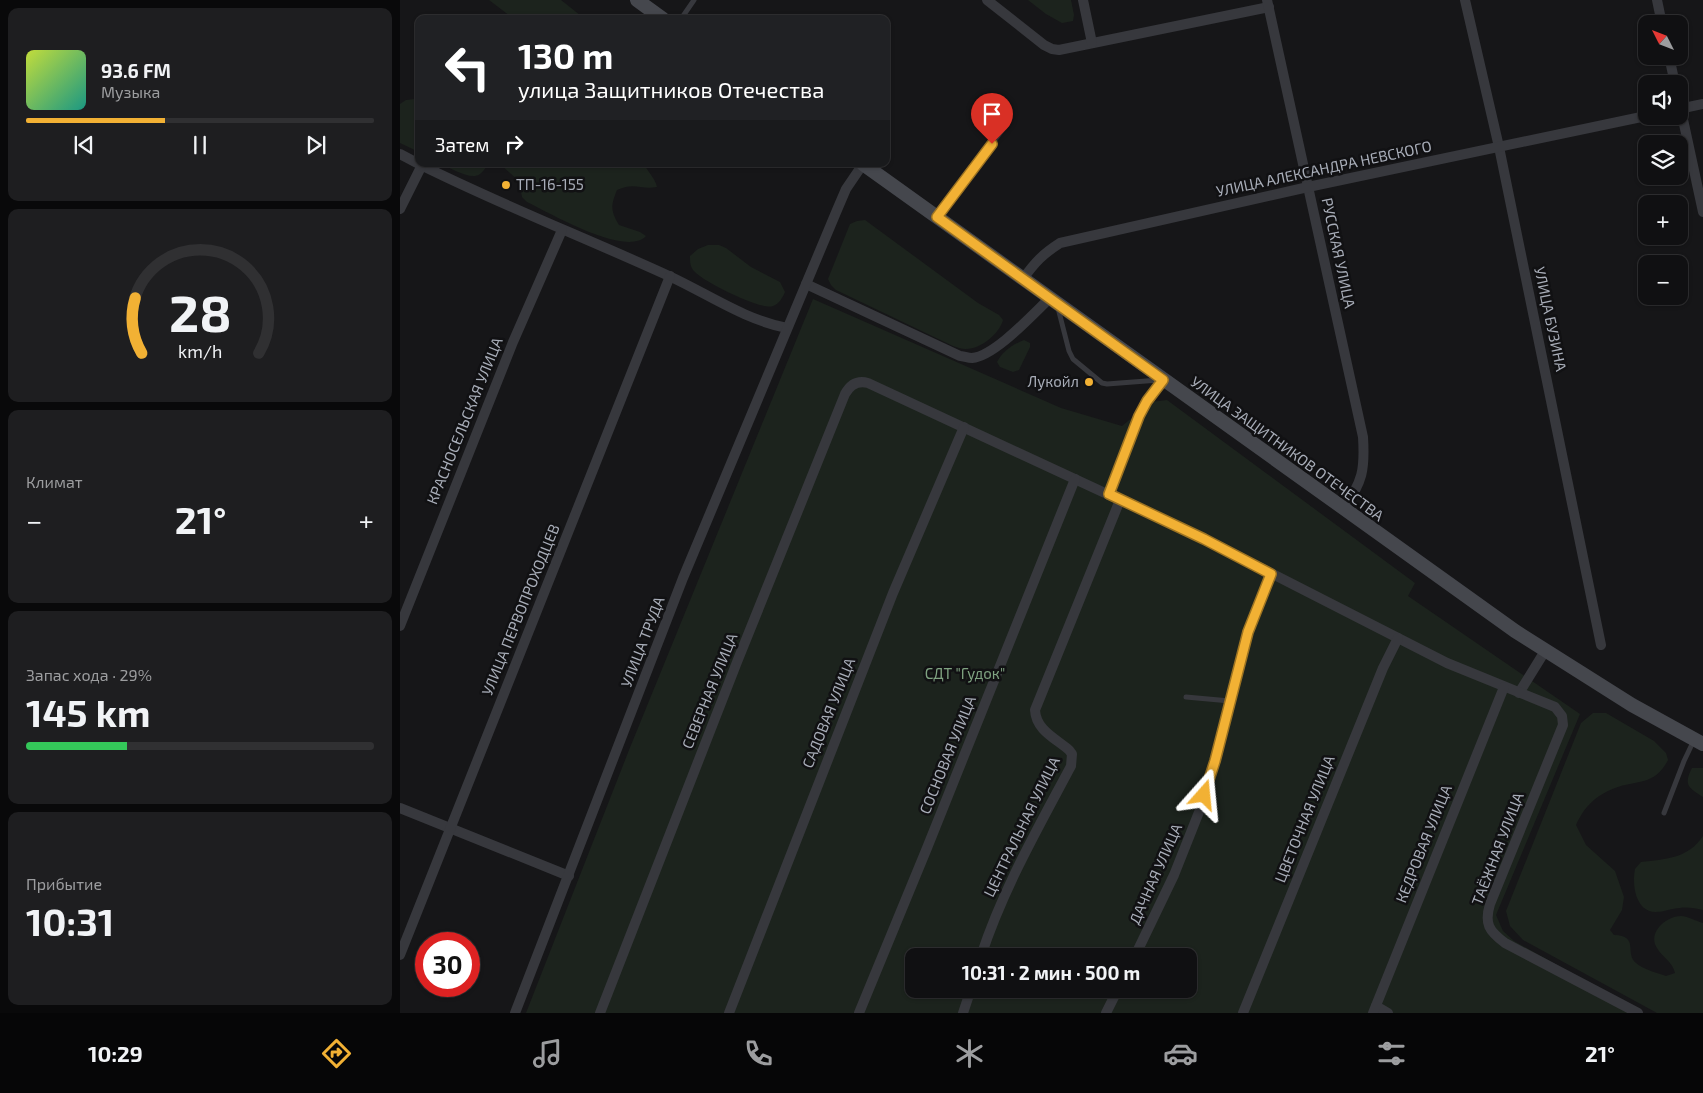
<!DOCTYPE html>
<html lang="ru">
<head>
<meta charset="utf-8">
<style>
	body { margin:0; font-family:"Exo 2",sans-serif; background:#1e1e20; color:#f1f3f6; height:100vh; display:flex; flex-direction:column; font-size:19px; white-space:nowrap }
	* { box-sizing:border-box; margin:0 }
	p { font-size:16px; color:#9c9d9f }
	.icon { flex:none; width:28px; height:28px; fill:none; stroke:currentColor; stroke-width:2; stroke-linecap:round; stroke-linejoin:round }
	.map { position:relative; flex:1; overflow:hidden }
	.details { display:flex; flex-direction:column; gap:8px; padding:8px; background:#09090a; width:400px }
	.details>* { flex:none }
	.banner { position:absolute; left:15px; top:15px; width:475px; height:152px; border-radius:10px; box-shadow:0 1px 4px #0004,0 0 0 1px #303032; background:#202124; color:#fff; overflow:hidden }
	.needle { width:32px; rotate:312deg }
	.controls { position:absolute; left:1238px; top:15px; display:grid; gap:10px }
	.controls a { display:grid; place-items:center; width:50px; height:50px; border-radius:10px; background:#101012; box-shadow:0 1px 4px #0004,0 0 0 1px #303032; font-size:25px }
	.speed { position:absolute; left:15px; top:932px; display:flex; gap:10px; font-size:25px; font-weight:700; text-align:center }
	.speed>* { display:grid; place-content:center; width:65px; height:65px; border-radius:50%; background:#101012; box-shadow:0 1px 4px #0004,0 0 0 1px #303032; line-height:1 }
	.speed .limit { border:8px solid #d22; background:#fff; color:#111 }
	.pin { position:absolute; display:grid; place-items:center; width:42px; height:42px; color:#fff; margin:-51px -21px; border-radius:50% 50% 50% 0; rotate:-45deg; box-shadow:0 0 5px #0007 }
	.pin .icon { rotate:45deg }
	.me { position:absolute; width:55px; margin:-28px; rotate:18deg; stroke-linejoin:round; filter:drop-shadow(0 0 4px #0008) }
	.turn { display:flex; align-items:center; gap:18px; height:105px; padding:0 20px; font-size:22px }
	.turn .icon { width:65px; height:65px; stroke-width:2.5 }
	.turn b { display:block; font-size:35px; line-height:42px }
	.then { display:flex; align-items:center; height:48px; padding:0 20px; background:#0003; gap:10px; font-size:19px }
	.big { font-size:38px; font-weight:700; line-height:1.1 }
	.details .card { flex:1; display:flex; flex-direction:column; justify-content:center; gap:8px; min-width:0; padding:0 18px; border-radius:10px; background:#1e1e20 }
	.details .dial { align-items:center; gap:0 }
	.dial svg { height:130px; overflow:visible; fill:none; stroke:#303032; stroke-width:7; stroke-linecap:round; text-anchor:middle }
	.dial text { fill:#f1f3f6; stroke:none }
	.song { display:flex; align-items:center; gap:15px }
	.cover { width:60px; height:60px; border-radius:8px; background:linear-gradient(135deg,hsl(70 70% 55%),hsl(170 70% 35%)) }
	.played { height:5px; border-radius:2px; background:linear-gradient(90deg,#f2b134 40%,#303032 40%) }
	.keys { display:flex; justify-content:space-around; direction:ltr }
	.heat { display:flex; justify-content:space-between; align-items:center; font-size:28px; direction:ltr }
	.charge { height:8px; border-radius:4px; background:linear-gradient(90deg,#34c759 29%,#303032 0) }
	.trip { position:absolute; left:505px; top:948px; width:292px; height:50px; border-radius:10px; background:#101012; box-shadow:0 1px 4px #0004,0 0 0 1px #303032; font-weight:700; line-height:50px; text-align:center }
	.menu { display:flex; height:80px; justify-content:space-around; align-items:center; background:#060607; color:#9c9d9f }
	.menu .icon { width:35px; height:35px }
	.menu .active { color:#f2b134 }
	.menu b { font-size:22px; color:#f1f3f6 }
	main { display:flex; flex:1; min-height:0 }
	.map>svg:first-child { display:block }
</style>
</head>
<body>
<main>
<section class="details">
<div class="card">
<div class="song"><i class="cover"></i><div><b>93.6 FM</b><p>Музыка</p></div></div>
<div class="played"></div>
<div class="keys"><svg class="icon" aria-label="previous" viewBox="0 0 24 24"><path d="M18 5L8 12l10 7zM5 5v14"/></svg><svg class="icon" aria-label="pause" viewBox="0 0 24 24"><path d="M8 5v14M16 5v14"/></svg><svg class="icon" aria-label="next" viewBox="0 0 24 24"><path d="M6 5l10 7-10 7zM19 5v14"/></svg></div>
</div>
<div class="card dial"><svg viewBox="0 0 100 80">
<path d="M14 69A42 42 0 1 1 86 69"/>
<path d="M14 69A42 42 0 0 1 10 35" stroke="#f2b134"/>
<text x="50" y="56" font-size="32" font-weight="700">28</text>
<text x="50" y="72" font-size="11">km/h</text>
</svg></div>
<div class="card"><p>Климат</p>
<div class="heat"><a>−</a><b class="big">21°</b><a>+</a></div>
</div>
<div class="card"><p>Запас хода · 29%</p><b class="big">145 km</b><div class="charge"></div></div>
<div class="card"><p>Прибытие</p><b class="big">10:31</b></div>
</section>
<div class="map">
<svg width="1303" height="1013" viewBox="0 0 1303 1013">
	<rect width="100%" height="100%" fill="#161618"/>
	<!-- green -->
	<g fill="#1c231d" fill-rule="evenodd">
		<path d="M89,0H161L185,19H114Z"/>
		<path d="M628,0H671L674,15L673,21L662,23L646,14Z"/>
		<path d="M15,99L19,101V152L0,143V104L6,100Z"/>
		<path d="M41,164H88C86,167 83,172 80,174C71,181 51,168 41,164Z"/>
		<path d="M100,164H244C248,172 255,178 257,187C240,190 235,182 217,190C211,205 210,210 219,225L240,232L246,236C226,258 148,212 127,202L122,197L119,181Z"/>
		<path d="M465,220L578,303L599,315L603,320C599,334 581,349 566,349C561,349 557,347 553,346L436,290L431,285L428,279L450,224L457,221Z"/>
		<path d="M308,245H319L326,248L351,267L380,282L385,292C383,297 379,304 373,306C362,311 301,281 293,270C290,265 290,262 290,256L298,249Z"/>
		<path d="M413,299L661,408L722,426L751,402L767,400L1015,583L1008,596L1180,714L1096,915L1103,931L1114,941L1243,1013H126L229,750ZM514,956H789V989H514Z"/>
		<path d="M624,340L630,343V347L619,370L613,372L600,367L597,362C602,352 613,344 624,340Z"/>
		<path d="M1193,713H1206L1254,741L1266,753L1268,760C1255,786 1236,780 1215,788C1195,796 1185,806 1176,825L1186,845L1215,871L1224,897L1222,910L1210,930L1214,935C1240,936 1224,953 1236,963C1243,969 1257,973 1266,976L1275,973C1273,962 1262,957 1257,948C1247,933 1266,916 1281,916C1287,916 1296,921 1303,923V1013H1257L1123,940L1110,926L1106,911L1181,723Z"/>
		<path d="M1292,768H1303V797C1289,788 1283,785 1292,768Z"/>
		<path d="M1303,836V910C1295,908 1287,907 1280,908C1272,908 1264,912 1256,912C1235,912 1232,884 1235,869L1241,862C1265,859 1288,859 1303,836Z"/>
	</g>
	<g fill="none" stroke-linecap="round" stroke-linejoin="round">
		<!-- service -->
		<g stroke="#37383d" stroke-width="5">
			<path d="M281,19L294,0"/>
			<path d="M538,217L603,129"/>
			<path d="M658,308L669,351L673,359L702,383L707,384L759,380"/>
			<path d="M786,697L830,701"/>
			<path d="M1264,813L1284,761L1294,740"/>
		</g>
		<!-- minor -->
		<g stroke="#37383d" stroke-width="10">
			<path d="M587,0L644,45L652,49L659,50L869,7"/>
			<path d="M683,0L692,43"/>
			<path d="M867,0L963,437C965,469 963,482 943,509"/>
			<path d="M1065,0L1099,147L1201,645"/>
			<path d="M1257,0L1262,24"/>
			<path d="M1269,56L1275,84"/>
			<path d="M1279,101L1303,212"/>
			<path d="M1279,109L1303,104"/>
			<path d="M0,154L19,164"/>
			<path d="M19,164C101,205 186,238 269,276C308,294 345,320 387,328"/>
			<path d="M0,209L22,165"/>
			<path d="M623,279C635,262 643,254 660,243L908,187L1246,116"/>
			<path d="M406,284L560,356C563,356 568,358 572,358C595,356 633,314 650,298"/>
			<path d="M709,495L739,417L747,401L763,380"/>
			<path d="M0,626L113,342L162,230"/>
			<path d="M1119,693L1145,651"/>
			<path d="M0,808L169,876"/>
			<path d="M0,955L270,276"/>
			<path d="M581,956C603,889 638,828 671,766L672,754L669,750C655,738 636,730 635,710L720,500"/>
			<path d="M735,956L774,875L799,812L815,761L848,632L871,574"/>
			<path d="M976,1006L988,1013"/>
			<path d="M115,1013L283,578L437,210L446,189L463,164"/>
			<path d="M200,1013L337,662L445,394C450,385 457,380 468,383L804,539L1047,663L1155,707L1162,716L1163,725L1090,904C1084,924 1089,931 1105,943L1238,1013"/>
			<path d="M329,1013L493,593L564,427"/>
			<path d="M459,1013L527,848L675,479"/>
			<path d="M563,1013L571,989"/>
			<path d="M706,1013L718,989"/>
			<path d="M843,1013L983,668L998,638"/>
			<path d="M973,1013L1104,687"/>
		</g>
		<!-- secondary -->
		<g stroke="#45474d" stroke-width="14">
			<path d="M237,0L263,19"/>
			<path d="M463,164L1115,631L1232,705L1303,744"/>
		</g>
	</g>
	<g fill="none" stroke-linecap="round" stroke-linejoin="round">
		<!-- route casing -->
		<g stroke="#9d7322" stroke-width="12">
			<path id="route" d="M592,144L537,217L763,380L747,401L739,416L709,494L804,539L871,574L848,632L815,761L804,795"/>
		</g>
		<!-- route -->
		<use href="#route" stroke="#f2b134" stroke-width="9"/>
	</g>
	<!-- markers -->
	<g fill="#f2b134" stroke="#111113" stroke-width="2">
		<circle cx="106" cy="185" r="5"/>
		<circle cx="689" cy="382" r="5"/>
	</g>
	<g text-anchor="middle" stroke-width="5" stroke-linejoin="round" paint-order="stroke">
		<!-- street labels -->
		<g font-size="15" fill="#a8adb8" stroke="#111113">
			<text transform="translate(924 169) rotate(-12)" y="5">УЛИЦА АЛЕКСАНДРА НЕВСКОГО</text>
			<text transform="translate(938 253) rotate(78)" y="5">РУССКАЯ УЛИЦА</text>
			<text transform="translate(1150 319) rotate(78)" y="5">УЛИЦА БУЗИНА</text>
			<text transform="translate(65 421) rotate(-68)" y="5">КРАСНОСЕЛЬСКАЯ УЛИЦА</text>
			<text transform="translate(887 449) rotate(36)" y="5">УЛИЦА ЗАЩИТНИКОВ ОТЕЧЕСТВА</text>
			<text transform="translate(121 610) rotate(-68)" y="5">УЛИЦА ПЕРВОПРОХОДЦЕВ</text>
			<text transform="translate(243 642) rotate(-69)" y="5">УЛИЦА ТРУДА</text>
			<text transform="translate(310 691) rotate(-68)" y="5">СЕВЕРНАЯ УЛИЦА</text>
			<text transform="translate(429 713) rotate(-68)" y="5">САДОВАЯ УЛИЦА</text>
			<text transform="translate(548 755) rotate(-68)" y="5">СОСНОВАЯ УЛИЦА</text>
			<text transform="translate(905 819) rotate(-68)" y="5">ЦВЕТОЧНАЯ УЛИЦА</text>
			<text transform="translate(622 827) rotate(-64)" y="5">ЦЕНТРАЛЬНАЯ УЛИЦА</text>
			<text transform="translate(1024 844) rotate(-68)" y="5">КЕДРОВАЯ УЛИЦА</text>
			<text transform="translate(1098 849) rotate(-69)" y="5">ТАЁЖНАЯ УЛИЦА</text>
			<text transform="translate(756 874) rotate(-66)" y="5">ДАЧНАЯ УЛИЦА</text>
		</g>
		<!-- poi labels -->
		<g font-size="15" fill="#a8adb8" stroke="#111113" text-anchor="start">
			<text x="116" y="190">ТП-16-155</text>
			<text x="679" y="387" text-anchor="end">Лукойл</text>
		</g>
		<!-- park labels -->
		<g font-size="15" fill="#7fa381" stroke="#111113">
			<text x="565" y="679">СДТ "Гудок"</text>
		</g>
	</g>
</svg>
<div class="controls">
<a><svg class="needle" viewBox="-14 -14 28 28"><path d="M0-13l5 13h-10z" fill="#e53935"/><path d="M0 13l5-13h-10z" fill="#9c9d9f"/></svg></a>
<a><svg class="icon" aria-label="sound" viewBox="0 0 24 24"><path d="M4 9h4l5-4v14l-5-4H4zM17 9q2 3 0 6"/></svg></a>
<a><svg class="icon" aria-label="layers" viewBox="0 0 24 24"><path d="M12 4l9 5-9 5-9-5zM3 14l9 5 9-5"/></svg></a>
<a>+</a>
<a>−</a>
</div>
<div class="speed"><div class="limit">30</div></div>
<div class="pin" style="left:592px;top:144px;background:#d93025"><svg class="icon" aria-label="arrive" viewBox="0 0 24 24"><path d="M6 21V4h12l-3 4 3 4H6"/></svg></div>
<svg class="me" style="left:804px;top:795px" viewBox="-20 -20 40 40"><path d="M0-17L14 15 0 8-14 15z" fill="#f2b134" stroke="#fff" stroke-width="4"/></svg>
<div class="trip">10:31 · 2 мин · 500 m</div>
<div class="banner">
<div class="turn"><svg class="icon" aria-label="left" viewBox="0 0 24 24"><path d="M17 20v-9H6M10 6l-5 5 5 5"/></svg><div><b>130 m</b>улица Защитников Отечества</div></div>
<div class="then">Затем<svg class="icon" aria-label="right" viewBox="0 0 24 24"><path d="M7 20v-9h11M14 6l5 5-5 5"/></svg></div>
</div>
</div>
</main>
<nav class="menu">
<b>10:29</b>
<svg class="icon active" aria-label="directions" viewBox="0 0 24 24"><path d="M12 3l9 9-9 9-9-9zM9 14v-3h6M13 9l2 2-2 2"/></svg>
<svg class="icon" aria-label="music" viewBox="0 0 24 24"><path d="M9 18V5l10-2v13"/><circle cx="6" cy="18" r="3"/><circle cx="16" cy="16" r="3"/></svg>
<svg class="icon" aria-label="phone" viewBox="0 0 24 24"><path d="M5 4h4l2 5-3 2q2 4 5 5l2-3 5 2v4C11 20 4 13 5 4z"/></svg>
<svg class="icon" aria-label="climate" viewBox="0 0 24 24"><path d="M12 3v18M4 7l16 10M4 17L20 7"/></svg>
<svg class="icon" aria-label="car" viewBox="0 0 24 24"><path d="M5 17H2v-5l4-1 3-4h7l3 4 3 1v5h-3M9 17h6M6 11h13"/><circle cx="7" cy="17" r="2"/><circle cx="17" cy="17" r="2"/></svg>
<svg class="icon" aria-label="filters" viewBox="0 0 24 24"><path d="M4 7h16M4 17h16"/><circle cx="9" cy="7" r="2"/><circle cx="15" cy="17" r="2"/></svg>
<b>21°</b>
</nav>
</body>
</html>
